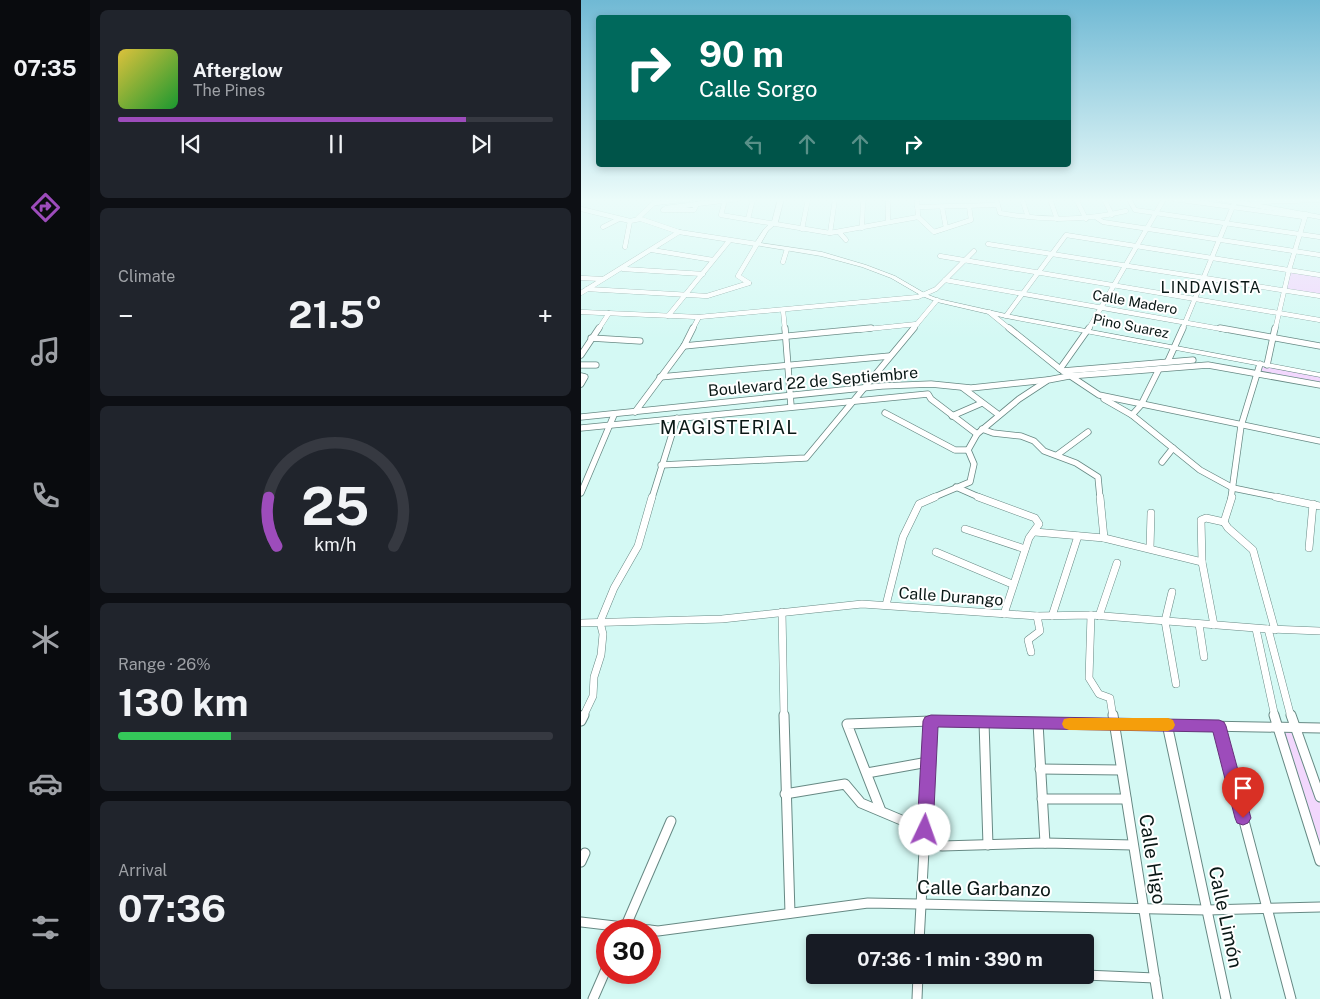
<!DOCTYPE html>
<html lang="en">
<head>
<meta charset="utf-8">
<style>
	body { margin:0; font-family:"Public Sans",sans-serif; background:#20242c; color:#f1f3f6; height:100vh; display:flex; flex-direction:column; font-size:19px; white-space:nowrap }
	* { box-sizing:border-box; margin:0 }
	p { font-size:16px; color:#9ea1a6 }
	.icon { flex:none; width:28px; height:28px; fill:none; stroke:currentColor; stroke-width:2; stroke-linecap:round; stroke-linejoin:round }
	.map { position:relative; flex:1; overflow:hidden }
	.sheet { display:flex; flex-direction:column; gap:10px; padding:10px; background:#0d0f14; width:491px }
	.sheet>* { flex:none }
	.banner { position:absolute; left:15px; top:15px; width:475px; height:152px; border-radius:5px; box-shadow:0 2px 8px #0003; background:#00695c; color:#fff; overflow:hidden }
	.speed { position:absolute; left:15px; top:919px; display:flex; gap:10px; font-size:25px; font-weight:700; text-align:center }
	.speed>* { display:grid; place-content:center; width:65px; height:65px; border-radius:50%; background:#171b24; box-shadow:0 2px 8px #0003; line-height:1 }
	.speed .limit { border:8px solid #d22; background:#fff; color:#111 }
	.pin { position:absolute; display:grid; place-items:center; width:42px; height:42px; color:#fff; margin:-51px -21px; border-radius:50% 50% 50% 0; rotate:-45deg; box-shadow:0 0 5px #0007 }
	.pin .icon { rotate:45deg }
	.me { position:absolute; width:55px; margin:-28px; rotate:3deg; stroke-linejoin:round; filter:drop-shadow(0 0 4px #0008) }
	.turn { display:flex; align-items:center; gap:18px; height:105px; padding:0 20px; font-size:22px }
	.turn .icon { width:65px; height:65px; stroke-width:2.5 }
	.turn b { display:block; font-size:35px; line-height:42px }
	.lanes { display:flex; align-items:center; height:48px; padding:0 20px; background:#0003; justify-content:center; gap:25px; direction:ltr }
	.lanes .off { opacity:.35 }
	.big { font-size:38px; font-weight:700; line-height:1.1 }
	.sheet .tile { flex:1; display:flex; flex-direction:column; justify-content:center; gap:8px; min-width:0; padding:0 18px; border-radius:8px; background:#20242c }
	.sheet .dial { align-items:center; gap:0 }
	.dial svg { height:130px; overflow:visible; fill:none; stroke:#363941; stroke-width:7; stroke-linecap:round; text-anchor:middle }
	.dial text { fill:#f1f3f6; stroke:none }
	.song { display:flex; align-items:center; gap:15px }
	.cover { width:60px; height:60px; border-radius:8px; background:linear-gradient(135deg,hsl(50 70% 55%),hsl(130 70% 35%)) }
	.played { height:5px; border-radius:2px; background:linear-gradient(90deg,#9d4cbb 80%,#363941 80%) }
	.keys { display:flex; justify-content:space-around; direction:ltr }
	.heat { display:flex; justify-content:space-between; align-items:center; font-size:28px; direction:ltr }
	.charge { height:8px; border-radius:4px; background:linear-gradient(90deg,#34c759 26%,#363941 0) }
	.trip { position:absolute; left:225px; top:934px; width:288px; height:50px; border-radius:5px; background:#171b24; box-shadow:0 2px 8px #0003; font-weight:700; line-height:50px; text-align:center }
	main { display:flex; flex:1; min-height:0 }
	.dock { display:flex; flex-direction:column; width:90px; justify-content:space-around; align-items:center; background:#090b0e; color:#9ea1a6 }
	.dock .icon { width:35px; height:35px }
	.dock .active { color:#9d4cbb }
	.dock b { font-size:22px; color:#f1f3f6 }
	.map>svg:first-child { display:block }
</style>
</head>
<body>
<main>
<nav class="dock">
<b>07:35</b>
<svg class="icon active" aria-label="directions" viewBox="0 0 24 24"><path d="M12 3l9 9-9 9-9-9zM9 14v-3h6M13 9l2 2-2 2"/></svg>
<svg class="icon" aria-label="music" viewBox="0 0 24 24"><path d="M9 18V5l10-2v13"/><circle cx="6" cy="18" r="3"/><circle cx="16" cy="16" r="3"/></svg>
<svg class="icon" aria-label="phone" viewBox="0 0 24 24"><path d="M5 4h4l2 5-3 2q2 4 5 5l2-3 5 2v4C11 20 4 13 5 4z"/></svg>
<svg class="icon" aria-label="climate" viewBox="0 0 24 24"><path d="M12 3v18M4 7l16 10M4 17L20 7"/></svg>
<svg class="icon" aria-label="car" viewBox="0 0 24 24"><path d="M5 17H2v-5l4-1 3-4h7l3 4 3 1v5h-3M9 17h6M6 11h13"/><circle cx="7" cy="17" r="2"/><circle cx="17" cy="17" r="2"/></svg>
<svg class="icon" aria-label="filters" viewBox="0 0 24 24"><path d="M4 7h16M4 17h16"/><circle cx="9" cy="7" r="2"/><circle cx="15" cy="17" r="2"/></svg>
</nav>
<section class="sheet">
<div class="tile">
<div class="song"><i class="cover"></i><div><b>Afterglow</b><p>The Pines</p></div></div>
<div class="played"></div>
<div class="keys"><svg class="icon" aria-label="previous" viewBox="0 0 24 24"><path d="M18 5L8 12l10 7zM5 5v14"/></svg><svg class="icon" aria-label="pause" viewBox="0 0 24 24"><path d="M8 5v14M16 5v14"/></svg><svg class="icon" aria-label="next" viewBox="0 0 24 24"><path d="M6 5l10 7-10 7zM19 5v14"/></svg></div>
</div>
<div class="tile"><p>Climate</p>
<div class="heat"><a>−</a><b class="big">21.5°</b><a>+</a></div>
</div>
<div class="tile dial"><svg viewBox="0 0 100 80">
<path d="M14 69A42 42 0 1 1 86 69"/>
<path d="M14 69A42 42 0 0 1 9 39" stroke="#9d4cbb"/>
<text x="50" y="56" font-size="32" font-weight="700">25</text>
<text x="50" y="72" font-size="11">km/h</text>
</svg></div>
<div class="tile"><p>Range · 26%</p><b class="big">130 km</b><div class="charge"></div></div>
<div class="tile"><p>Arrival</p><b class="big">07:36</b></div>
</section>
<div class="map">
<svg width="739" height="999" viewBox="0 0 739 999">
	<rect width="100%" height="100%" fill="#d4f9f4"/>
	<!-- green -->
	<g fill="#f2d7fd">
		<path d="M709,270L739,275V296L705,291Z"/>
		<path d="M679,364L739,375V385L676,374Z"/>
		<path d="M696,728H713L739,797V861Z"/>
	</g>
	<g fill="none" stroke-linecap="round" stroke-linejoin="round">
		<!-- street-far3 casing -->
		<g stroke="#678984" stroke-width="5">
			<g id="street-far3">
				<path d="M77,199L57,218L98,232L176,244L157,276L168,283"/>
				<path d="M307,199V222"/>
				<path d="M336,199L337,217L353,232L390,220L388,206"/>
				<path d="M415,199L419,213C462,221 503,221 545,211"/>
				<path d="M441,199L447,217"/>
				<path d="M469,199L476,219"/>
				<path d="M495,199L505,219"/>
				<path d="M523,199L531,215"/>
				<path d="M548,199L554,210L739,237"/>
				<path d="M593,199L723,217"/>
				<path d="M639,199L739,217"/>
				<path d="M144,200L140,215L249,233L337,217"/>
				<path d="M672,202L739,200"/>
				<path d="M75,203L109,199"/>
				<path d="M116,204L113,210H82L85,208Z"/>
				<path d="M116,204L157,199"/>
				<path d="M336,207L417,205"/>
				<path d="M361,207L365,228"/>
				<path d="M0,209L49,221L59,219"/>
				<path d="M516,218L522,222L739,255"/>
				<path d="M167,219L172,199"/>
				<path d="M22,227L38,219"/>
				<path d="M281,228L282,199"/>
				<path d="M221,229L227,199"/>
				<path d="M258,232L265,240"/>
				<path d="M249,233L254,199"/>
				<path d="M407,244L739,296"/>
				<path d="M44,247L49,221"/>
				<path d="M71,250L132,260"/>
				<path d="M359,256L739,320"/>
				<path d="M202,262L206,249"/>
				<path d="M42,269L122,274"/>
				<path d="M0,278L22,279"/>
				<path d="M364,280L646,330"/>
				<path d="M6,289L126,296L168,283"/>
				<path d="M0,293L98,232"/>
				<path d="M202,310L204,330"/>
				<path d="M0,312L118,317L337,297L355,289L393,251"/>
				<path d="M408,312L430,330"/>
				<path d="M87,316L148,241"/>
				<path d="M425,316L485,235L739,275"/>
				<path d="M17,330L28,313"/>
				<path d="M111,330L118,317"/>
				<path d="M277,330L336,324"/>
				<path d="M331,330L356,300"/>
				<path d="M507,330L583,199"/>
				<path d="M601,330L655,199"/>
				<path d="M694,330L708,270L725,214"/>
			</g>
		</g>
		<!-- street-far2 casing -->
		<g stroke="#678984" stroke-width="7">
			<g id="street-far2">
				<path d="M204,328L210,406"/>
				<path d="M428,328L479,369L518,395L739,441"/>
				<path d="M639,328L739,346"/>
				<path d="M10,338L59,341"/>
				<path d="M103,346L290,328"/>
				<path d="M0,355L18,328"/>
				<path d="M587,361L602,328"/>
				<path d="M0,365H15"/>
				<path d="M686,365L694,328"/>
				<path d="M479,369L508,328"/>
				<path d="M482,371L612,360"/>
				<path d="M0,376L4,377L0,384"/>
				<path d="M79,377L309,356"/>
				<path d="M382,388L418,415"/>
				<path d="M523,399L551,415L619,470L652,488L701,498"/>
				<path d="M54,412L103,346L112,328"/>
				<path d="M304,413L374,450H387"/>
				<path d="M551,415L560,405L578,369"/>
				<path d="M371,416L401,403"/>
				<path d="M0,417L301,386L350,384L390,388L466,380"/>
				<path d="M0,428L347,394L350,399L396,434"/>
				<path d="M401,429L412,433L440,436L453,441L463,451L495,463L517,477L519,498"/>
				<path d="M476,455L507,432"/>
				<path d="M581,462L592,448"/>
				<path d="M80,465L225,458L333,328"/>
				<path d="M375,487L400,498"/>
				<path d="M0,493L33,415"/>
				<path d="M71,498L96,418"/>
				<path d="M351,498L389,482L393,464L387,450L396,434L438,399L467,380L488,376L627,365L739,385"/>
				<path d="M650,498L660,426L679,364"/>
			</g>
		</g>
		<!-- street-far1 casing -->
		<g stroke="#678984" stroke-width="8">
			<g id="street-far1">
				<path d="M397,497L454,518L458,524L448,538L423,614"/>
				<path d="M519,497L523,538"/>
				<path d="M695,497L739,506"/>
				<path d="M643,522L651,497"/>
				<path d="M643,522L647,528L672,550L694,630"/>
				<path d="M384,529L444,549"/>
				<path d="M454,532L523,538L621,562"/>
				<path d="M569,548L570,513"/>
				<path d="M728,548L732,504"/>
				<path d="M355,552L431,584"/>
				<path d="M591,592L584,621L595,684"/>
				<path d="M305,605L322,537L338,504L354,497"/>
				<path d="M201,612L203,717"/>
				<path d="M510,615L508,678L518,694L529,698L532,717"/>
				<path d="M471,616L497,536"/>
				<path d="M518,616L536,563"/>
				<path d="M0,623L141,619L281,604L456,616L510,615L687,629L739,631"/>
				<path d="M618,624L623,657"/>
				<path d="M633,625L621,562L620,520L625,518L643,522"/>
				<path d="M675,629L694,717"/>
				<path d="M687,629L710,717"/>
				<path d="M450,652L447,640L459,631L456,616"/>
				<path d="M2,717L12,696L13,677L20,655L22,634L19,622L33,588L57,546L71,497"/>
			</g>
		</g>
		<!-- street casing -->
		<g stroke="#678984" stroke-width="11">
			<g id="street">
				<path d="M203,715L209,913"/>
				<path d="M532,715L577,999"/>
				<path d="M693,715L739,861"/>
				<path d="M710,715L739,797"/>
				<path d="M0,721L3,715"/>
				<path d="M403,722L407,845"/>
				<path d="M457,723L464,843"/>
				<path d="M586,724L645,999"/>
				<path d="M638,726L710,999"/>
				<path d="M459,769L540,770"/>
				<path d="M286,773L347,762"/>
				<path d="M204,794L264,784L280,803L344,830"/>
				<path d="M461,799H545"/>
				<path d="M300,811L266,724L350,721L739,728"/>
				<path d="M361,846L464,843L552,845"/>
				<path d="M0,862L4,853"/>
				<path d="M0,922L68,930"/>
				<path d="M43,930L90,821"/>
				<path d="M69,930L77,931L287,903L626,910L739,907"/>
				<path d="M338,942L350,721"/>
				<path d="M504,975L574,978"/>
				<path d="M12,999L26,967"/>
				<path d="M336,999L337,975"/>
			</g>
		</g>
		<!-- secondary casing -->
		<g stroke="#678984" stroke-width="1">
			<path id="secondary" d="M197,199H203L197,222L187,231L180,243L241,252L285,265L314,276L345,294L358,299L425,314L739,373V377L425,318L356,302L341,296L310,278L281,267L240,256L174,245L173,244L183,229L191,221Z"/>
		</g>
		<!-- street-far3 -->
		<use href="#street-far3" stroke="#fff" stroke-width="4.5"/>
		<!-- street-far2 -->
		<use href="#street-far2" stroke="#fff" stroke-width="5.5"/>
		<!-- street-far1 -->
		<use href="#street-far1" stroke="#fff" stroke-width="7"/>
		<!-- street -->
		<use href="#street" stroke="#fff" stroke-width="9"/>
		<!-- secondary -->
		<use href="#secondary" fill="#fff" fill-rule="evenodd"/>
	</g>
	<!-- sky -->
	<linearGradient id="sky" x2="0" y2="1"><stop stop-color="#70b9d4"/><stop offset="0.59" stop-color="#ecfcfa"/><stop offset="1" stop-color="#ecfcfa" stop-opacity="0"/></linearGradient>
	<rect width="739" height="339" fill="url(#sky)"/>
	<!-- route -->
	<path fill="#9d4cbb" stroke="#66317a" d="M350,715L638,720L643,722L645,726L670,818L667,823L662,825L656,823L654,818L632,732L357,727L352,830L350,836L344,838L338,836L336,830L342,721L344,717Z"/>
	<!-- slow -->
	<path fill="#f59e0b" d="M488,718H587L592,720L594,725L592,729L587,731L488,730L483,728L481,724L483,719Z"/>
	<g text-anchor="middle" stroke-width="4" stroke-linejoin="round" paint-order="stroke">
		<!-- far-street labels -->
		<g font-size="14" fill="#0a1816" stroke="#fff">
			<text transform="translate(554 302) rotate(10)" y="5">Calle Madero</text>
			<text transform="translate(550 326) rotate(11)" y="5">Pino Suarez</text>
		</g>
		<!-- far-quarter labels -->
		<g font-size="16" letter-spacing="1" fill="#0a1816" stroke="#fff">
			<text x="630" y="293">LINDAVISTA</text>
		</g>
		<!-- street labels -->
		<g font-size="16" fill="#0a1816" stroke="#fff">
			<text transform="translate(232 381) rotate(-5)" y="6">Boulevard 22 de Septiembre</text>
			<text transform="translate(370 596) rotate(4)" y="6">Calle Durango</text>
		</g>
		<!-- quarter labels -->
		<g font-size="19" letter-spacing="1" fill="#0a1816" stroke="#fff">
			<text x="148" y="434">MAGISTERIAL</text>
		</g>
		<!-- near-street labels -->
		<g font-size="19" fill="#0a1816" stroke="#fff">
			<text transform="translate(572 859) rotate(81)" y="7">Calle Higo</text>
			<text transform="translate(403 888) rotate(1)" y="7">Calle Garbanzo</text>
			<text transform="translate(645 917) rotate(78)" y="7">Calle Limón</text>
		</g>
	</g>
</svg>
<div class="speed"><div class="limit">30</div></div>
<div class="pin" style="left:662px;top:818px;background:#d93025"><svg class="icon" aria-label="arrive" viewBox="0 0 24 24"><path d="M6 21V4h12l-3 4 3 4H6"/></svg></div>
<svg class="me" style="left:344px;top:830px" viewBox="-20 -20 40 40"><circle r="19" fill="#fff"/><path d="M0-13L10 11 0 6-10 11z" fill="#9d4cbb"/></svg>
<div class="trip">07:36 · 1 min · 390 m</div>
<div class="banner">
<div class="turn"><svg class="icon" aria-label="right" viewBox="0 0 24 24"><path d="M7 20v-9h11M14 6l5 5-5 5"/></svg><div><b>90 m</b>Calle Sorgo</div></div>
<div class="lanes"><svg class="icon off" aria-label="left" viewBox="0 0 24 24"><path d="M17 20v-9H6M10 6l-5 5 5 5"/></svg><svg class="icon off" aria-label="ahead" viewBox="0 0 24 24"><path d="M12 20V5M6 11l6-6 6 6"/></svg><svg class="icon off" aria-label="ahead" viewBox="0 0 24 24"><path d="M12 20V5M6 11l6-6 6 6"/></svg><svg class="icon" aria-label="right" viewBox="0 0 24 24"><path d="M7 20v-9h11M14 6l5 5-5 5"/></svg></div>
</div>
</div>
</main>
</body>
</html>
